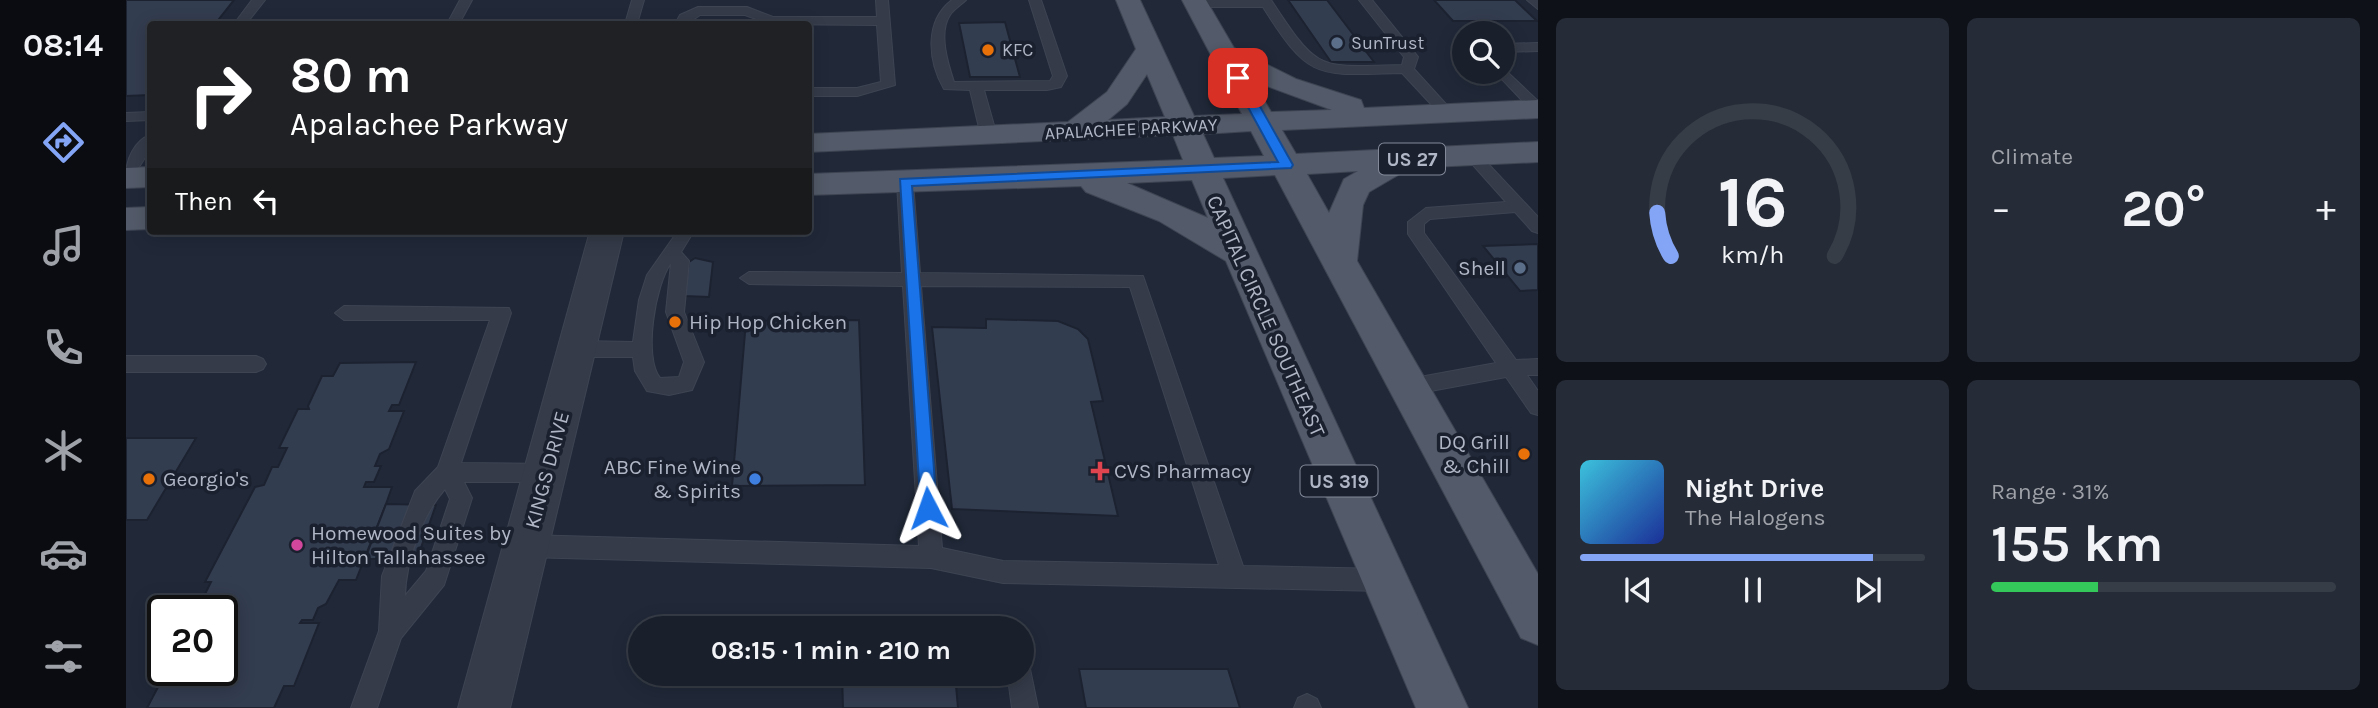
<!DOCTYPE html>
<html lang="en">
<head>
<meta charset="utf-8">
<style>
	body { margin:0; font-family:Karla,sans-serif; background:#262c37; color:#f1f3f6; height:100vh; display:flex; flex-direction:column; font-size:26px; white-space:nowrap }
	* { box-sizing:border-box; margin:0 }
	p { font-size:23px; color:#9fa2a9 }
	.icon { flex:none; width:38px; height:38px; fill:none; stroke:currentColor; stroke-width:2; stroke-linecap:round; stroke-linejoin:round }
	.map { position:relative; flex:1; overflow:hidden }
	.side { display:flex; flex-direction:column; gap:18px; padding:18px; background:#0e1118; width:840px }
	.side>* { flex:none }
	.guide { position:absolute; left:21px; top:21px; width:665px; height:214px; border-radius:7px; box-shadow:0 4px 18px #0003,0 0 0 2px #373d47; background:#202124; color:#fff; overflow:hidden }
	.controls { position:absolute; left:1326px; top:21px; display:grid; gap:14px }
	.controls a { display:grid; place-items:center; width:63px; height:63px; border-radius:50%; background:#191f2b; box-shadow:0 4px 18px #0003,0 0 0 2px #373d47; font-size:35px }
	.speed { position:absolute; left:21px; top:595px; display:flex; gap:14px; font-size:35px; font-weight:700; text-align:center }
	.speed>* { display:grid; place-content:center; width:91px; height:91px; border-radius:50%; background:#191f2b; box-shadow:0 4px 18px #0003,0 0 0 2px #373d47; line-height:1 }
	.speed .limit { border:4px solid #111; border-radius:10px; background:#fff; color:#111 }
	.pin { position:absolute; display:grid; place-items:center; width:60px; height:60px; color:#fff; margin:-30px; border-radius:14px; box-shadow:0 4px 10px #0006 }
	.me { position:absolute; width:77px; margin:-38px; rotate:356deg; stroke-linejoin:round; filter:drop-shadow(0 0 5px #0008) }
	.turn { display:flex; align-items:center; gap:24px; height:147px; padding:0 28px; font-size:32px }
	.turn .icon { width:91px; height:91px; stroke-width:2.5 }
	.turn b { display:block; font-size:49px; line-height:60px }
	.then { display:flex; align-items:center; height:66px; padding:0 28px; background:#0003; gap:14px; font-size:26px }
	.big { font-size:52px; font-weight:700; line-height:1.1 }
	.side .tile { flex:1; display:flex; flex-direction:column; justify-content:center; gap:10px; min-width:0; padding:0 24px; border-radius:10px; background:#262c37 }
	.side .dial { align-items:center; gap:0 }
	.dial svg { height:182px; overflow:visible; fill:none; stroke:#373d47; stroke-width:7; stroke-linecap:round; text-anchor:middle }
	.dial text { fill:#f1f3f6; stroke:none }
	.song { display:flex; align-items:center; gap:21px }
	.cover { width:84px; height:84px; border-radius:10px; background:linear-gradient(135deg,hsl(190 70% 55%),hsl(230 70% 35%)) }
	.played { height:7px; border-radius:4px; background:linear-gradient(90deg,#84a5f6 85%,#373d47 85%) }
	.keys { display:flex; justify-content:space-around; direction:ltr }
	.heat { display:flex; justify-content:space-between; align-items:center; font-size:38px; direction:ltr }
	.charge { height:10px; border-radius:5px; background:linear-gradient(90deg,#34c759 31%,#373d47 0) }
	.side .tiles { flex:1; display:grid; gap:18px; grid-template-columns:repeat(2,1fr) }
	.trip { position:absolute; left:502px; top:616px; width:406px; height:70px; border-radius:35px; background:#191f2b; box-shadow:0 4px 18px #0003,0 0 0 2px #373d47; font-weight:700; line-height:70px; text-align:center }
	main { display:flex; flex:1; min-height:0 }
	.tabs { display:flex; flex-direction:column; width:126px; justify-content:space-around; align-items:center; background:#0a0c11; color:#9fa2a9 }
	.tabs .icon { width:49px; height:49px }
	.tabs .selected { color:#84a5f6 }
	.tabs b { font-size:32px; color:#f1f3f6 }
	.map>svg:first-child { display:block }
</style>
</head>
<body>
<main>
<nav class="tabs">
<b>08:14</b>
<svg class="icon selected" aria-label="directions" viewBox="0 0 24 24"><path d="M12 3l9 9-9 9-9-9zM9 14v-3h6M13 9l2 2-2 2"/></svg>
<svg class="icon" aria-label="music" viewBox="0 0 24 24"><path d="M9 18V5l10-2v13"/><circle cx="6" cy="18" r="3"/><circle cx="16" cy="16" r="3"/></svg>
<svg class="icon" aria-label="phone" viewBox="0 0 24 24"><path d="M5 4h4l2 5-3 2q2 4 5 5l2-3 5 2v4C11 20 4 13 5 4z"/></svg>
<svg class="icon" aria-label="climate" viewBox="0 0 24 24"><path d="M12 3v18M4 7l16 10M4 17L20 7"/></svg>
<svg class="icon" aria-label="car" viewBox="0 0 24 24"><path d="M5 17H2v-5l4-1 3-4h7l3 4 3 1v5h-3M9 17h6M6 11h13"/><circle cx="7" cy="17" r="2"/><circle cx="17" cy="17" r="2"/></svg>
<svg class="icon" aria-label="filters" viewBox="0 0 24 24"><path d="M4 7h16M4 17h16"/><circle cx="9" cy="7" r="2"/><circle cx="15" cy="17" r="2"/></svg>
</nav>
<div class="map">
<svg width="1412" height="708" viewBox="0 0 1412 708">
	<rect width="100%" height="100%" fill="#212939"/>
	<!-- building -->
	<g fill="#333d50" stroke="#1c2230" stroke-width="2">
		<path d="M0,0H108L89,24H24V95L0,96Z"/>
		<path d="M1162,0H1201L1248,62H1205Z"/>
		<path d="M1308,0H1389L1411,21H1327Z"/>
		<path d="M879,22L894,77H844L833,23Z"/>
		<path d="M1412,244V290L1394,291L1357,246Z"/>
		<path d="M569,258L587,262L583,297L558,296L563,262Z"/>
		<path d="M860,319L932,321L952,329L962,339L977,401L965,402L992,516L826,509L806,327L860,328Z"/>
		<path d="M733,320L739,485L606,486L620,321Z"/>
		<path d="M290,362L273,405H266L263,411H278L263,449L254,454L249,466H255L248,482H240L238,487H266L260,504L230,580H213L200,604L192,608L187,620H176L174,623H193L168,686H158L148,708H21L41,670H96V611H79L82,605L74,604L85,582H79L129,487L138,485L146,467H152L161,448H153L172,409H183L182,406L196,376H207L214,363Z"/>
		<path d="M0,438H70L21,520H0Z"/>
		<path d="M260,504L310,505L291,559H239Z"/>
		<path d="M953,669H1102L1114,708H960Z"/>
		<path d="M716,674H829L832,708H717Z"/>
	</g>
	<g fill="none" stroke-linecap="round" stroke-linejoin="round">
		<!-- lane casing -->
		<g stroke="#3e4452" stroke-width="2">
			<g id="lane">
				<path d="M126,0H139L120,24H108Z"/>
				<path d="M334,0H346L333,24H321Z"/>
				<path d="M506,0H518L511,24H499Z"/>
				<path d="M750,0H762L769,85L731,96H682V88H731L755,82L751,25L644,24L619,15H574L561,24H549L554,15L572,7H621L647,17H751Z"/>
				<path d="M826,0H840C835,5 828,9 824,15C812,33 822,64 828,82L924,81L927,76L903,0H915L941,76L935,87L921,90H858L871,136L868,139H858L855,136L844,90L818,89C802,61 798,21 826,0Z"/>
				<path d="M1067,0H1145C1193,73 1191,67 1276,65L1278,57L1233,0H1246L1292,57L1288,69L1328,113L1321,117L1316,116L1276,73C1192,75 1184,82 1137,7H1070L1064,3Z"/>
				<path d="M1401,0H1412V9Z"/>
				<path d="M1412,43V51L1377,52V44Z"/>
				<path d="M1377,68L1412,101V113L1407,112L1372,75L1370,72H1377Z"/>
				<path d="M24,112V120L0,121V113Z"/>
				<path d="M24,135C25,150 15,171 0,176C0,160 8,141 24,135Z"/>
				<path d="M1347,151L1352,153L1412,217V233L1406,231L1389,212L1304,219L1298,224V233L1390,360L1412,359V375H1401L1412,391V415L1405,413L1380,377L1283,395L1276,393L1273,387L1276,381L1283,379L1370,363L1282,234V222L1300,208L1380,202L1339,156Z"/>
				<path d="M779,177L787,182L794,273L1017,276L1117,566L1257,569L1265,572L1269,580L1265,588L1257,591L877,583L805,568L400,557L392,554L389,546L392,538L400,535L793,546L777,286L623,284L614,278L623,272L776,273L771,182ZM795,286L1004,287L1093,565L877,561L816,548Z"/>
				<path d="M552,231H568L555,252L563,261L558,312L578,362L566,390L543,395L521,391L509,371L507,357H452L445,354L442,349L445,344L452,341L507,342L513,300L521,275ZM545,263L540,312L558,362L553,377L534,378C517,357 529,285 545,263Z"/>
				<path d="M218,306L383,308L385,313L335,463L420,464L428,466L431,473L428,480L420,482H338L346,498L318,585L275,638L251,708H225L253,631L256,576L289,491L312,467L364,320H218L209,313ZM319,489L324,499L300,571L279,596C280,561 296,515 319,489Z"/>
				<path d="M0,356H130L137,359L140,364L137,369L130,372H0Z"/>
				<path d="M896,666L904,669L912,708H886L882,678L884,674H896Z"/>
				<path d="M1181,694L1191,699L1195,708H1168L1172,698Z"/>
			</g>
		</g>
		<!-- street casing -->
		<g stroke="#3e4452" stroke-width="2">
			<path id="street" d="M464,231H498L384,708H332Z"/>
		</g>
		<!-- primary casing -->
		<g stroke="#3e4452" stroke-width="2">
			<g id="primary">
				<path d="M990,0H1014L1068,116L1116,114L1056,0H1080L1108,48L1170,79L1235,100L1238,108L1412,100V118L1156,130L1170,154L1412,142V162L1284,168L1243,192L1237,205L1231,261L1412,574V645L1395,638L1149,175L1097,178L1342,708H1290L1100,261L1033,221L960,192L955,186L682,195V174L1057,160L1047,135L682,152V134L942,122L981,92L1010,49ZM1021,74L1039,117L982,120L1001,104ZM1127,81L1206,110L1145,112ZM1125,131L1138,156L1088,158L1077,134ZM1232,171L1218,179L1203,213L1181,174ZM1066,180L1082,218L1001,183Z"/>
				<path d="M24,167V187L0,188V168Z"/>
				<path d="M24,207V229L0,230V208Z"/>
			</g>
		</g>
		<!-- lane -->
		<use href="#lane" fill="#353b49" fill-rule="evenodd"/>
		<!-- street -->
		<use href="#street" fill="#353b49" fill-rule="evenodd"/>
		<!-- primary -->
		<use href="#primary" fill="#535a69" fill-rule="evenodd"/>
	</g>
	<!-- route -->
	<path fill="#1a73e8" stroke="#114b97" stroke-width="2" d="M1108,76L1118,78L1167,165L1165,168L786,186L811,508L808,514H795L774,179L1152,162L1106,78Z"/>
	<!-- markers -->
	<g fill="#5c6f8a" stroke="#1a202e" stroke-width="2.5">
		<circle cx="1211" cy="43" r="7"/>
		<circle cx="1394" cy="268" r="7"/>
	</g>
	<g fill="#e8710a" stroke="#1a202e" stroke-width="2.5">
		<circle cx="862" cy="50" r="7"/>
		<circle cx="549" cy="322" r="7"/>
		<circle cx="1398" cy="454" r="7"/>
		<circle cx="23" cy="479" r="7"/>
	</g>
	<path fill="#e0444e" stroke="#1a202e" stroke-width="2.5" d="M970.5 460.5h7v7h7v7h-7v7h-7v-7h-7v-7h7z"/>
	<circle fill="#3f7fe0" stroke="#1a202e" stroke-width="2.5" cx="629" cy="479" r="7"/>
	<circle fill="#d1479c" stroke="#1a202e" stroke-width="2.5" cx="171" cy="545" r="7"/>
	<g text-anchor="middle" stroke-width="7" stroke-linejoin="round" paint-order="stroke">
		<!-- far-poi labels -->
		<g font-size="18" fill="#b0b6c5" stroke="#1a202e" text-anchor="start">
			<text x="1225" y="49">SunTrust</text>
			<text x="876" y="56">KFC</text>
		</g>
		<!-- far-street labels -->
		<g font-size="18" fill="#b0b6c5" stroke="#1a202e">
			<text transform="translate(1005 129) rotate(-3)" y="6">APALACHEE PARKWAY</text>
		</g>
		<!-- shield labels -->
		<g fill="#1a202e" stroke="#838998" stroke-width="2">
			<rect x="1253" y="143.5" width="66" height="31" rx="5"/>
			<rect x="1174.5" y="465.5" width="77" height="31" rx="5"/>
		</g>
		<g font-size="19" font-weight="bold" fill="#b0b6c5">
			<text x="1286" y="166">US 27</text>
			<text x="1213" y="488">US 319</text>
		</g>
		<!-- poi labels -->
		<g font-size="21" fill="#b0b6c5" stroke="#1a202e" text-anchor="start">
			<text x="1380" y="275" text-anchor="end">Shell</text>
			<text x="563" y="329">Hip Hop Chicken</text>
			<text x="1384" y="449" text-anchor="end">DQ Grill<tspan x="1384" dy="24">&amp; Chill</tspan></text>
			<text x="615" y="474" text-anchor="end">ABC Fine Wine<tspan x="615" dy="24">&amp; Spirits</tspan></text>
			<text x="988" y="478">CVS Pharmacy</text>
			<text x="37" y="486">Georgio's</text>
			<text x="185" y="540">Homewood Suites by<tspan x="185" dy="24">Hilton Tallahassee</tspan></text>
		</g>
		<!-- street labels -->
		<g font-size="21" fill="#b0b6c5" stroke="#1a202e">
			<text transform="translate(1140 316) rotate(66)" y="7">CAPITAL CIRCLE SOUTHEAST</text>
			<text transform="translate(421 470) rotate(-75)" y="7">KINGS DRIVE</text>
		</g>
	</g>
</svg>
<div class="controls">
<a><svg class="icon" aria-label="search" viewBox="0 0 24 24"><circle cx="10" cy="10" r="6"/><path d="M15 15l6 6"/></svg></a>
</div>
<div class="speed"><div class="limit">20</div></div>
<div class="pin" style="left:1112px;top:78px;background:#d93025"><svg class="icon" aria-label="arrive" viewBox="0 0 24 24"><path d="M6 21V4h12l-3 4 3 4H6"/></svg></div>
<svg class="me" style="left:802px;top:508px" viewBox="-20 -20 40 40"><path d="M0-17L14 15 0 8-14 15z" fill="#1a73e8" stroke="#fff" stroke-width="4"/></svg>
<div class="trip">08:15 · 1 min · 210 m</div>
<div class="guide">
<div class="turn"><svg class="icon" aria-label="right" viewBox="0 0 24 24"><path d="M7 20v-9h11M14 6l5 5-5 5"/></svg><div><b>80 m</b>Apalachee Parkway</div></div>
<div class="then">Then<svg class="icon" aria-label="left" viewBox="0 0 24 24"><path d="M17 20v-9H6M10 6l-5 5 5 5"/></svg></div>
</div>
</div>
<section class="side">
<div class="tiles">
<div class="tile dial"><svg viewBox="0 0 100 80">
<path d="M14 69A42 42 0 1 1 86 69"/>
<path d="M14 69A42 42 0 0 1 8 50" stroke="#84a5f6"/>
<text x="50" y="56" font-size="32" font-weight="700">16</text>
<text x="50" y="72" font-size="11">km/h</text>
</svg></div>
<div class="tile"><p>Climate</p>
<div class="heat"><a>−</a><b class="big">20°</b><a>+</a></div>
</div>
<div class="tile">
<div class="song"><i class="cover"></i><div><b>Night Drive</b><p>The Halogens</p></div></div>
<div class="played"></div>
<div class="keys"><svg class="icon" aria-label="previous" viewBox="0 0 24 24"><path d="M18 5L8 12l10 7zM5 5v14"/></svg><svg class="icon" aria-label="pause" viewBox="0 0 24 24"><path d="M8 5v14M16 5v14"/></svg><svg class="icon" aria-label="next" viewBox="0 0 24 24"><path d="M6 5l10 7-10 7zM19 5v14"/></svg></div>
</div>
<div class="tile"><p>Range · 31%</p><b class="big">155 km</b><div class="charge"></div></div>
</div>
</section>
</main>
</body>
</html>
